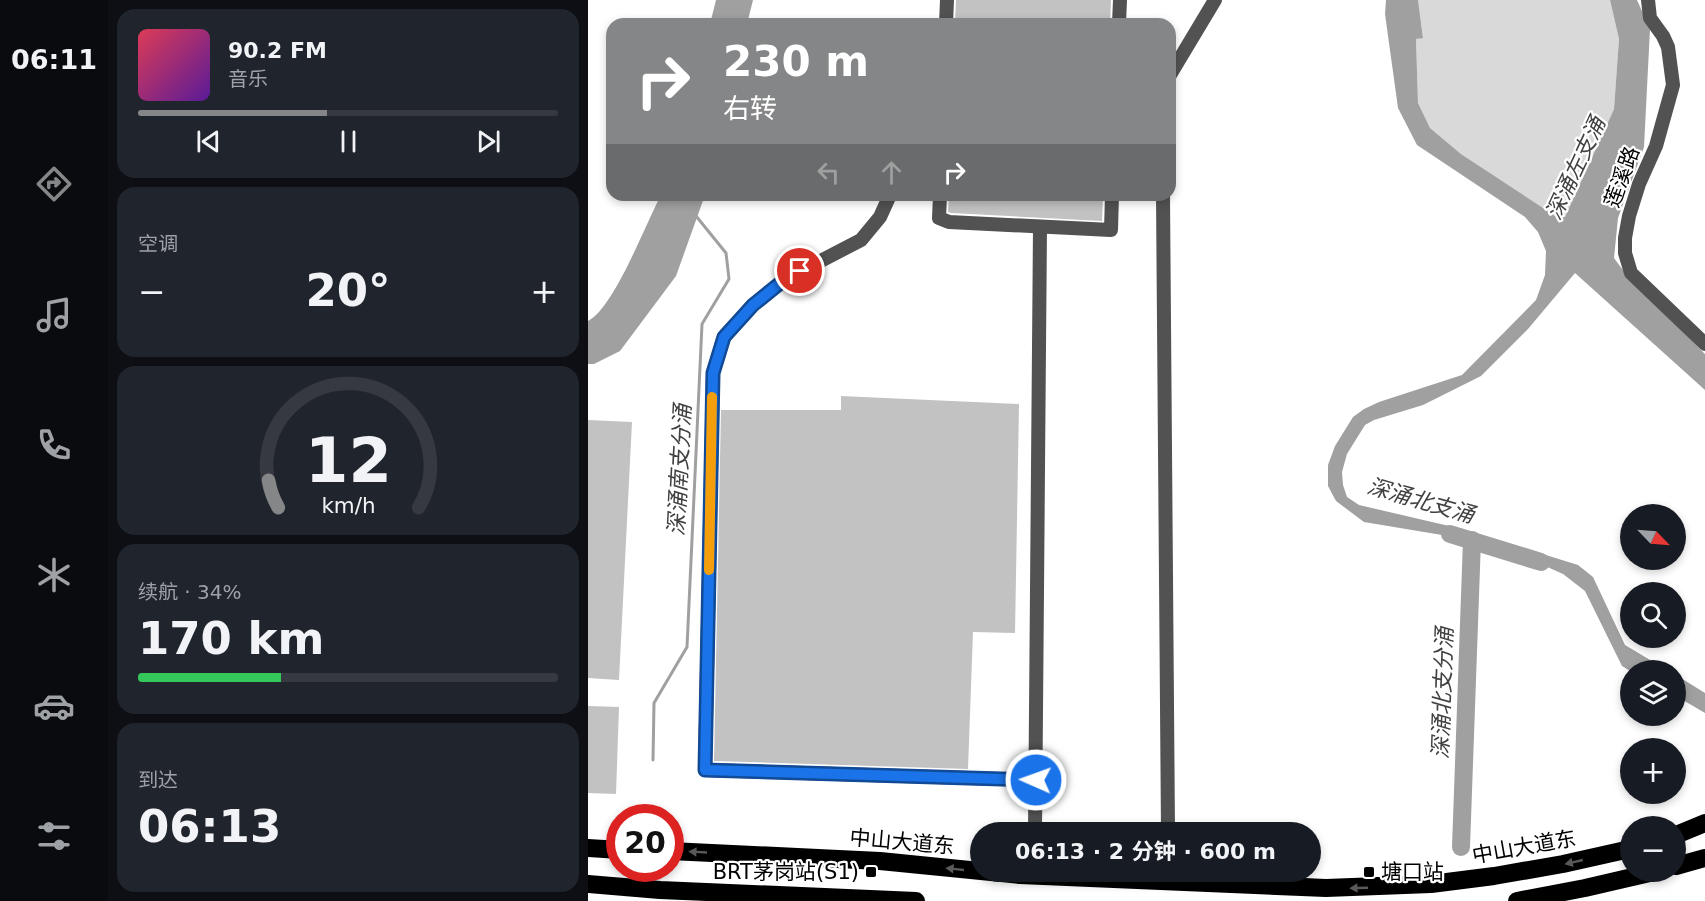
<!DOCTYPE html>
<html lang="zh">
<head>
<meta charset="utf-8">
<style>
	body { margin:0; font-family:"DejaVu Sans","Noto Sans SC",sans-serif; background:#20242c; color:#f1f3f6; height:100vh; display:flex; flex-direction:column; font-size:22px; white-space:nowrap }
	* { box-sizing:border-box; margin:0 }
	p { font-size:20px; color:#9ea1a6 }
	.icon { flex:none; width:33px; height:33px; fill:none; stroke:currentColor; stroke-width:2; stroke-linecap:round; stroke-linejoin:round }
	.map { position:relative; flex:1; overflow:hidden }
	.sheet { display:flex; flex-direction:column; gap:9px; padding:9px; background:#0d0f14; width:480px }
	.sheet>* { flex:none }
	.banner { position:absolute; left:18px; top:18px; width:570px; height:183px; border-radius:18px; box-shadow:0 3px 9px #0003; background:#858687; color:#fff; overflow:hidden }
	.needle { width:39px; rotate:115deg }
	.buttons { position:absolute; left:1032px; top:504px; display:grid; gap:12px }
	.buttons a { display:grid; place-items:center; width:66px; height:66px; border-radius:50%; background:#171b24; box-shadow:0 3px 9px #0003; font-size:30px }
	.speed { position:absolute; left:18px; top:804px; display:flex; gap:12px; font-size:30px; font-weight:700; text-align:center }
	.speed>* { display:grid; place-content:center; width:78px; height:78px; border-radius:50%; background:#171b24; box-shadow:0 3px 9px #0003; line-height:1 }
	.speed .limit { border:9px solid #d22; background:#fff; color:#111 }
	.pin { position:absolute; display:grid; place-items:center; width:51px; height:51px; color:#fff; margin:-26px; border:3px solid #fff; border-radius:50%; box-shadow:0 2px 6px #0007 }
	.me { position:absolute; width:66px; margin:-33px; rotate:272deg; stroke-linejoin:round; filter:drop-shadow(0 0 4px #0008) }
	.turn { display:flex; align-items:center; gap:21px; height:126px; padding:0 18px; font-size:27px }
	.turn .icon { width:78px; height:78px; stroke-width:2.5 }
	.turn b { display:block; font-size:42px; line-height:51px }
	.lanes { display:flex; align-items:center; height:57px; padding:0 18px; background:#0003; justify-content:center; gap:30px; direction:ltr }
	.lanes .off { opacity:.35 }
	.big { font-size:45px; font-weight:700; line-height:1.1 }
	.sheet .card { flex:1; display:flex; flex-direction:column; justify-content:center; gap:9px; min-width:0; padding:0 21px; border-radius:18px; background:#20242c }
	.sheet .dial { align-items:center; gap:0 }
	.dial svg { height:156px; overflow:visible; fill:none; stroke:#363941; stroke-width:7; stroke-linecap:round; text-anchor:middle }
	.dial text { fill:#f1f3f6; stroke:none }
	.song { display:flex; align-items:center; gap:18px }
	.cover { width:72px; height:72px; border-radius:9px; background:linear-gradient(135deg,hsl(350 70% 55%),hsl(270 70% 35%)) }
	.played { height:6px; border-radius:3px; background:linear-gradient(90deg,#858687 45%,#363941 45%) }
	.keys { display:flex; justify-content:space-around; direction:ltr }
	.heat { display:flex; justify-content:space-between; align-items:center; font-size:33px; direction:ltr }
	.charge { height:9px; border-radius:4px; background:linear-gradient(90deg,#34c759 34%,#363941 0) }
	.trip { position:absolute; left:382px; top:822px; width:351px; height:60px; border-radius:30px; background:#171b24; box-shadow:0 3px 9px #0003; font-weight:700; line-height:60px; text-align:center }
	main { display:flex; flex:1; min-height:0 }
	.tabs { display:flex; flex-direction:column; width:108px; justify-content:space-around; align-items:center; background:#090b0e; color:#9ea1a6 }
	.tabs .icon { width:42px; height:42px }
	.tabs .selected { color:#858687 }
	.tabs b { font-size:27px; color:#f1f3f6 }
	.map>svg:first-child { display:block }
</style>
</head>
<body>
<main>
<nav class="tabs">
<b>06:11</b>
<svg class="icon selected" aria-label="directions" viewBox="0 0 24 24"><path d="M12 3l9 9-9 9-9-9zM9 14v-3h6M13 9l2 2-2 2"/></svg>
<svg class="icon" aria-label="music" viewBox="0 0 24 24"><path d="M9 18V5l10-2v13"/><circle cx="6" cy="18" r="3"/><circle cx="16" cy="16" r="3"/></svg>
<svg class="icon" aria-label="phone" viewBox="0 0 24 24"><path d="M5 4h4l2 5-3 2q2 4 5 5l2-3 5 2v4C11 20 4 13 5 4z"/></svg>
<svg class="icon" aria-label="climate" viewBox="0 0 24 24"><path d="M12 3v18M4 7l16 10M4 17L20 7"/></svg>
<svg class="icon" aria-label="car" viewBox="0 0 24 24"><path d="M5 17H2v-5l4-1 3-4h7l3 4 3 1v5h-3M9 17h6M6 11h13"/><circle cx="7" cy="17" r="2"/><circle cx="17" cy="17" r="2"/></svg>
<svg class="icon" aria-label="filters" viewBox="0 0 24 24"><path d="M4 7h16M4 17h16"/><circle cx="9" cy="7" r="2"/><circle cx="15" cy="17" r="2"/></svg>
</nav>
<section class="sheet">
<div class="card">
<div class="song"><i class="cover"></i><div><b>90.2 FM</b><p>音乐</p></div></div>
<div class="played"></div>
<div class="keys"><svg class="icon" aria-label="previous" viewBox="0 0 24 24"><path d="M18 5L8 12l10 7zM5 5v14"/></svg><svg class="icon" aria-label="pause" viewBox="0 0 24 24"><path d="M8 5v14M16 5v14"/></svg><svg class="icon" aria-label="next" viewBox="0 0 24 24"><path d="M6 5l10 7-10 7zM19 5v14"/></svg></div>
</div>
<div class="card"><p>空调</p>
<div class="heat"><a>−</a><b class="big">20°</b><a>+</a></div>
</div>
<div class="card dial"><svg viewBox="0 0 100 80">
<path d="M14 69A42 42 0 1 1 86 69"/>
<path d="M14 69A42 42 0 0 1 9 55" stroke="#858687"/>
<text x="50" y="56" font-size="32" font-weight="700">12</text>
<text x="50" y="72" font-size="11">km/h</text>
</svg></div>
<div class="card"><p>续航 · 34%</p><b class="big">170 km</b><div class="charge"></div></div>
<div class="card"><p>到达</p><b class="big">06:13</b></div>
</section>
<div class="map">
<svg width="1117" height="901" viewBox="0 0 1117 901">
	<rect width="100%" height="100%" fill="#fff"/>
	<!-- green -->
	<path fill="#d9d9d9" d="M830,0H1022L1031,39L1026,109L977,217L967,216L951,206L873,154L842,128L830,103L828,39L835,37Z"/>
	<!-- water -->
	<g fill="#a0a0a0">
		<path d="M128,0H165L159,24H122Z"/>
		<path d="M798,0H830L835,38L828,39L830,103L842,128L873,154L967,216L977,217L1026,109L1031,39L1022,0H1049L1062,29L1056,147L1030,218L1026,258L1043,281L1117,354V390L987,273L940,329L893,376L835,405L786,420L777,425L759,454L754,472L755,485L759,497L771,505L874,529L990,565L1005,577L1037,645L1079,670L1042,671L1034,666L997,591L975,574L908,544L776,522L748,501L740,486V465L747,446L765,417L776,409L791,402L874,375L948,300L957,275L958,251L950,232L937,217L829,145L810,108L797,14Z"/>
		<path d="M73,195H117L88,276L32,351L6,364H0V321C26,308 58,223 73,195Z"/>
		<path d="M1088,675L1117,693V713L1088,696Z"/>
	</g>
	<g fill="none" stroke-linecap="round" stroke-linejoin="round">
		<!-- stream -->
		<path stroke="#a0a0a0" stroke-width="3" d="M65,760L66,703L99,647L114,324L141,279L138,253L108,216"/>
		<!-- river -->
		<g stroke="#a0a0a0" stroke-width="18">
			<path d="M862,534L953,562"/>
			<path d="M873,847L884,540"/>
		</g>
	</g>
	<!-- building -->
	<g fill="#c2c2c2">
		<path d="M368,0H523L522,24H367Z"/>
		<path d="M361,195H515L514,221L363,213L360,212Z"/>
		<path d="M253,396L431,404L427,633L385,632L380,769L126,761L133,410H253Z"/>
		<path d="M0,420L44,422L31,680L0,678Z"/>
		<path d="M0,706L31,707L28,794L0,793Z"/>
	</g>
	<g fill="none" stroke-linecap="round" stroke-linejoin="round">
		<!-- minor -->
		<g stroke="#525252" stroke-width="14">
			<path d="M1060,0L1062,18L1075,36L1080,47L1085,85L1068,146L1051,184L1041,216L1037,238V253L1043,273L1117,344"/>
			<path d="M358,24L359,0"/>
			<path d="M531,24L532,0"/>
			<path d="M582,75L627,0"/>
			<path d="M302,195L292,217L273,240L196,280L165,305L136,337L125,373L117,770L448,780"/>
			<path d="M352,195L351,218L361,222L523,230L524,195"/>
			<path d="M575,195L580,832"/>
			<path d="M447,832L452,227"/>
		</g>
		<!-- highway -->
		<g stroke="#000" stroke-width="18">
			<path d="M1088,835L1117,823"/>
			<path d="M0,848L32,850"/>
			<path d="M82,851L292,861L432,875L738,888L843,884L906,876L975,864L1042,849"/>
			<path d="M1088,866L1117,858"/>
			<path d="M0,884L72,890L328,901"/>
			<path d="M929,901L997,888L1066,872"/>
		</g>
	</g>
	<!-- one-way arrows -->
	<defs><path id="oneway-solid" d="M-6-.8H1V-3.2L6.5 0L1 3.2V.8H-6Z" transform="scale(1.5)"/></defs>
	<g fill="#595959">
		<use href="#oneway-solid" transform="translate(110 852) rotate(-177)"/>
		<use href="#oneway-solid" transform="translate(986 862) rotate(167)"/>
		<use href="#oneway-solid" transform="translate(367 869) rotate(-174)"/>
		<use href="#oneway-solid" transform="translate(771 888) rotate(178)"/>
	</g>
	<g fill="none" stroke-linecap="round" stroke-linejoin="round">
		<!-- route casing -->
		<g stroke="#114b97" stroke-width="15">
			<path id="route" d="M212,271L196,280L165,305L136,337L125,373L117,770L448,780"/>
		</g>
		<!-- route -->
		<use href="#route" stroke="#1a73e8" stroke-width="10"/>
		<!-- slow -->
		<path stroke="#f59e0b" stroke-width="10" d="M121,570L124,397"/>
	</g>
	<!-- markers -->
	<g fill="#000" stroke="#fff" stroke-width="2">
		<rect x="277" y="866" width="12" height="12" rx="3"/>
		<rect x="775" y="866" width="12" height="12" rx="3"/>
	</g>
	<g text-anchor="middle" stroke-width="4.5" stroke-linejoin="round" paint-order="stroke">
		<!-- street labels -->
		<g font-size="21" fill="#000" stroke="#fff">
			<text transform="translate(1034 177) rotate(-70)" y="7">莲溪路</text>
			<text transform="translate(314 842) rotate(5)" y="7">中山大道东</text>
			<text transform="translate(936 847) rotate(-10)" y="7">中山大道东</text>
		</g>
		<!-- poi labels -->
		<g font-size="21" fill="#000" stroke="#fff" text-anchor="end">
			<text x="271" y="879">BRT茅岗站(S1)</text>
			<text x="793" y="879" text-anchor="start">塘口站</text>
		</g>
		<!-- water labels -->
		<g font-size="22" font-style="italic" fill="#414141" stroke="#fff">
			<text transform="translate(987 168) rotate(-65)" y="8">深涌左支涌</text>
			<text transform="translate(91 470) rotate(-87)" y="8">深涌南支分涌</text>
			<text transform="translate(833 500) rotate(16)" y="8">深涌北支涌</text>
			<text transform="translate(854 693) rotate(-88)" y="8">深涌北支分涌</text>
		</g>
	</g>
</svg>
<div class="buttons">
<a><svg class="needle" viewBox="-14 -14 28 28"><path d="M0-13l5 13h-10z" fill="#e53935"/><path d="M0 13l5-13h-10z" fill="#9ea1a6"/></svg></a>
<a><svg class="icon" aria-label="search" viewBox="0 0 24 24"><circle cx="10" cy="10" r="6"/><path d="M15 15l6 6"/></svg></a>
<a><svg class="icon" aria-label="layers" viewBox="0 0 24 24"><path d="M12 4l9 5-9 5-9-5zM3 14l9 5 9-5"/></svg></a>
<a>+</a>
<a>−</a>
</div>
<div class="speed"><div class="limit">20</div></div>
<div class="pin" style="left:212px;top:271px;background:#d93025"><svg class="icon" aria-label="arrive" viewBox="0 0 24 24"><path d="M6 21V4h12l-3 4 3 4H6"/></svg></div>
<svg class="me" style="left:448px;top:780px" viewBox="-20 -20 40 40"><circle r="17" fill="#1a73e8" stroke="#fff" stroke-width="3"/><path d="M0-11L8 9 0 5-8 9z" fill="#fff"/></svg>
<div class="trip">06:13 · 2 分钟 · 600 m</div>
<div class="banner">
<div class="turn"><svg class="icon" aria-label="right" viewBox="0 0 24 24"><path d="M7 20v-9h11M14 6l5 5-5 5"/></svg><div><b>230 m</b>右转</div></div>
<div class="lanes"><svg class="icon off" aria-label="left" viewBox="0 0 24 24"><path d="M17 20v-9H6M10 6l-5 5 5 5"/></svg><svg class="icon off" aria-label="ahead" viewBox="0 0 24 24"><path d="M12 20V5M6 11l6-6 6 6"/></svg><svg class="icon" aria-label="right" viewBox="0 0 24 24"><path d="M7 20v-9h11M14 6l5 5-5 5"/></svg></div>
</div>
</div>
</main>
</body>
</html>
